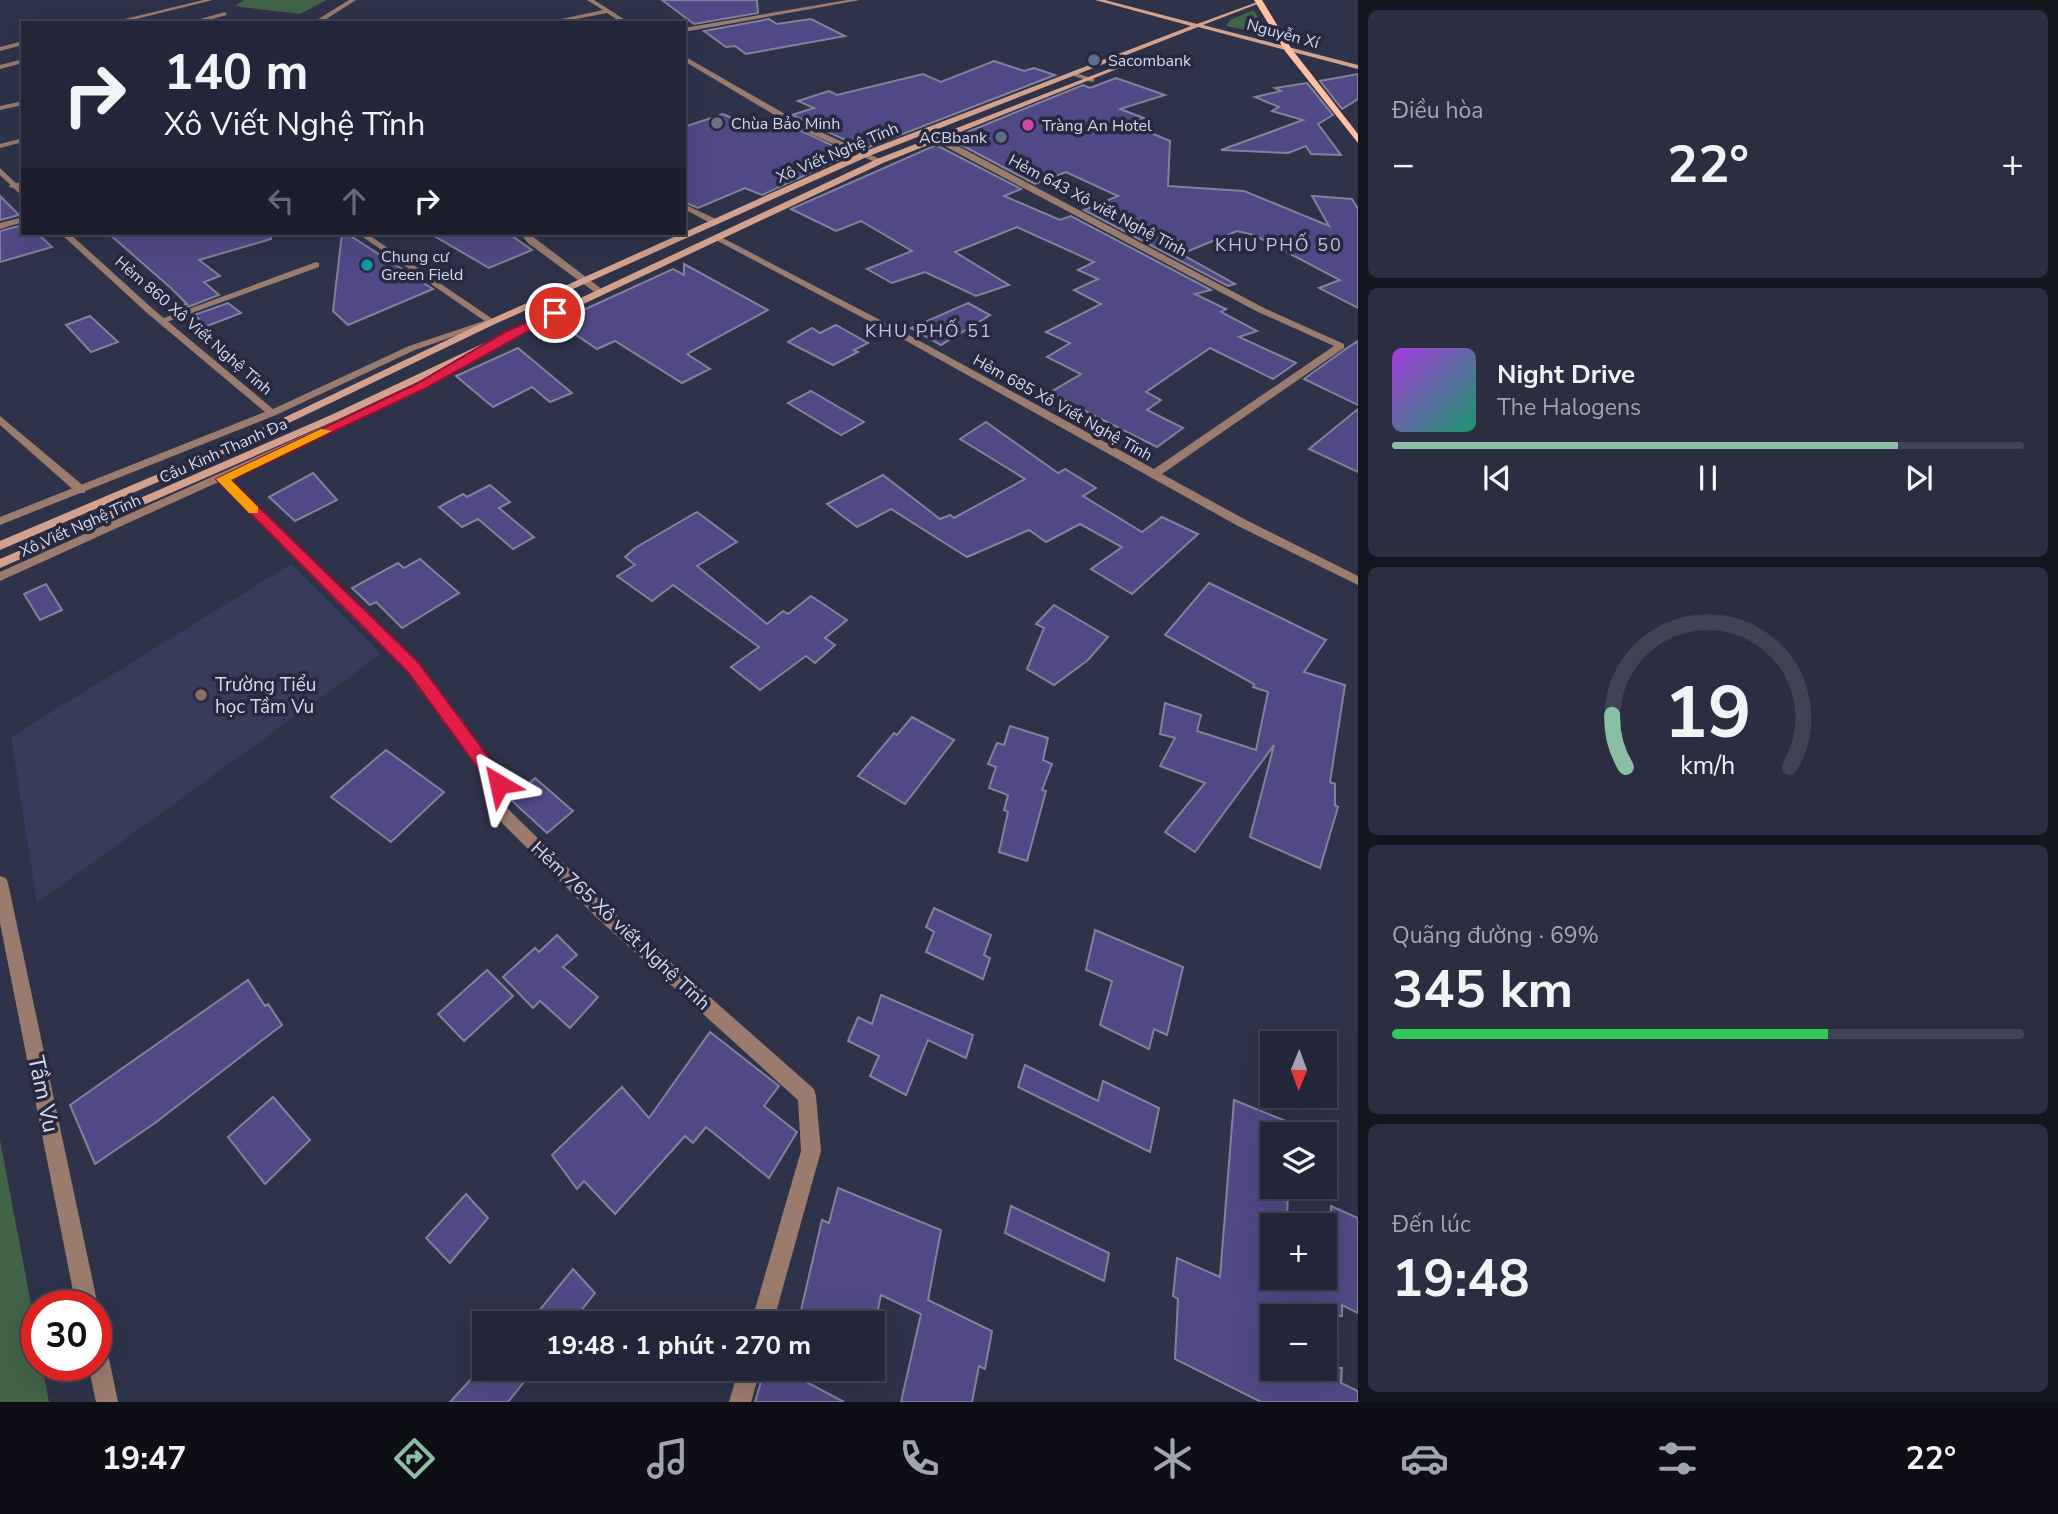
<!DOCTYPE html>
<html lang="vi">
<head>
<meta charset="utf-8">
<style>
	body { margin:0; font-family:"Nunito Sans",sans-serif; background:#2b2e40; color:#f1f3f6; height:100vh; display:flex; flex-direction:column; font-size:26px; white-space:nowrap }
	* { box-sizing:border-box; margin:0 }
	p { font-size:23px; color:#a3a5ae }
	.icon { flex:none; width:38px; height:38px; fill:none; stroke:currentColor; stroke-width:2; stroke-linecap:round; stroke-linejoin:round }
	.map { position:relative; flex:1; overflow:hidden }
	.drawer { display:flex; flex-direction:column; gap:10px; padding:10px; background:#13151f; width:700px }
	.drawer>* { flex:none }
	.guide { position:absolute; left:21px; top:21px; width:665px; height:214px; border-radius:0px; box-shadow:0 7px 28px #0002,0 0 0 2px #404353; background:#232638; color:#f1f3f6; overflow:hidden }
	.needle { width:46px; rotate:181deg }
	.fabs { position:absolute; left:1260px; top:1031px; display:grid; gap:14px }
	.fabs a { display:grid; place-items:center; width:77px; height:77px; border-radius:0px; background:#232638; box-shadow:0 7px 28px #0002,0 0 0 2px #404353; font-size:35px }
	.speed { position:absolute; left:21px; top:1290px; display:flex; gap:14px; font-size:35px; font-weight:700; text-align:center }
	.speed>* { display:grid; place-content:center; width:91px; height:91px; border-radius:50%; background:#232638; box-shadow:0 7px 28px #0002,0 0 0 2px #404353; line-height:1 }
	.speed .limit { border:10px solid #d22; background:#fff; color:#111 }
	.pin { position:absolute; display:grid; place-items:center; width:60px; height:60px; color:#fff; margin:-30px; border:4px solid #fff; border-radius:50%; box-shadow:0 2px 7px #0007 }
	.me { position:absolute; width:77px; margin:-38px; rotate:324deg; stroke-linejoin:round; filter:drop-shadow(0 0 5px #0008) }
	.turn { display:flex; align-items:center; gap:24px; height:147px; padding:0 28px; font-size:32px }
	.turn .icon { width:91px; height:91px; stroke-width:2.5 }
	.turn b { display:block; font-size:49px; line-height:60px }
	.lanes { display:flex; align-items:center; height:66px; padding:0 28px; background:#0003; justify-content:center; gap:35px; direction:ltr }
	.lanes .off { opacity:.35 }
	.big { font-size:52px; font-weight:700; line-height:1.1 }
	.drawer .tile { flex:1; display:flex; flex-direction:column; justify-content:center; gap:10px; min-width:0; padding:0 24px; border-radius:10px; background:#2b2e40 }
	.drawer .dial { align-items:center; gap:0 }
	.dial svg { height:182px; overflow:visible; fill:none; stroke:#404353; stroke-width:7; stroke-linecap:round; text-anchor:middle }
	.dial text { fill:#f1f3f6; stroke:none }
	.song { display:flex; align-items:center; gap:21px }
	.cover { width:84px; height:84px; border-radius:10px; background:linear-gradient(135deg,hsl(280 70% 55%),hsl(160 70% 35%)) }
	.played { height:7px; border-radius:4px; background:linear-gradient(90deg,#8abfa5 80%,#404353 80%) }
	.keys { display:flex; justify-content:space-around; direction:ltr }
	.heat { display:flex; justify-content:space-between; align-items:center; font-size:38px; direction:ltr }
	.charge { height:10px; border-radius:5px; background:linear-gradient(90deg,#34c759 69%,#404353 0) }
	.trip { position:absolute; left:472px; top:1311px; width:413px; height:70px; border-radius:0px; background:#232638; box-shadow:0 7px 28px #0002,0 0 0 2px #404353; font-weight:700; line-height:70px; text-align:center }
	.tabs { display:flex; height:112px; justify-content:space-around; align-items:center; background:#0e0f16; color:#a3a5ae }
	.tabs .icon { width:49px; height:49px }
	.tabs .selected { color:#8abfa5 }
	.tabs b { font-size:32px; color:#f1f3f6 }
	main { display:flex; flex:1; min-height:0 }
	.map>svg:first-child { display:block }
</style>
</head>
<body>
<main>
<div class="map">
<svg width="1358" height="1402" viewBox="0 0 1358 1402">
	<rect width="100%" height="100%" fill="#2f334a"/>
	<!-- built -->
	<path fill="#383c5a" d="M291,564L381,654L37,903L11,737Z"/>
	<!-- green -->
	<g fill="#426346">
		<path d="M245,0H327L300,14L234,6Z"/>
		<path d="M1254,10L1268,35L1226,26L1230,20Z"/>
		<path d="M0,1140L37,1336V1365H42L49,1402H0Z"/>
	</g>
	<!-- building -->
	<g fill="#514985" stroke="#82819c" stroke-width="2">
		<path d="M662,0H757L758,13L694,24Z"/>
		<path d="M769,19L777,24L811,19L845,36L746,54L735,46L726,47L704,31Z"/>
		<path d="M994,61L1024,71L1034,68L1055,75L864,149L792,115L814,108L798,101L829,91L837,95L923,74L941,82Z"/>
		<path d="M1358,74V99L1342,109L1320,81Z"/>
		<path d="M1116,78L1165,95L1120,109L1144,118L1129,124L1170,141L1168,186L1244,191L1329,226L1312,196L1352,199L1358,209V308L1319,288L1340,280L1254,235L1237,231L1181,254L1235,284L1228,286L1084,210L1118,196L1066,172L1035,184L950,139L1083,85L1090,88Z"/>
		<path d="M1307,83L1333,115L1318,124L1341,155L1311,154L1306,146L1288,153L1221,150L1303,120L1272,111L1279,107L1255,97L1281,91L1275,88Z"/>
		<path d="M723,114L753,128L778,120L851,154L762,195L745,188L698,208L684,202V127Z"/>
		<path d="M936,145L1021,189L1004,196L1060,220L1071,216L1211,290L1195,294L1226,309L1221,312L1257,331L1239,337L1296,363L1273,379L1210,348L1146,392L1161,400L1147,410L1183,428L1157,447L1049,393L1081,374L1047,357L1070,343L1046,332L1101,304L1074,290L1098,279L1078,270L1094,262L1017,227L955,252L1009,285L976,296L925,272L892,283L867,269L912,251L861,221L836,231L791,209Z"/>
		<path d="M0,196L19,215L0,220Z"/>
		<path d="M23,225V233H37L52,247L0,262V231Z"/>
		<path d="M108,233H270L271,239L199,260L220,276L204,282L219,295L185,308L182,305L187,304L172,289Z"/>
		<path d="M342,233H346L433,289L348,325L333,311Z"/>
		<path d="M429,233H508L532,250L489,268Z"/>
		<path d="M684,264L768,310L687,354L710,369L682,383L615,341L597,349L557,322L673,269L684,275Z"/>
		<path d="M228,303L241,313L207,326L194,315Z"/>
		<path d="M968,303L990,315L941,345L911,328Z"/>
		<path d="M90,316L118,342L91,352L66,325Z"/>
		<path d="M836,325L868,343L854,350L858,352L833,365L788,342L812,328L820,333Z"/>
		<path d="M1358,341V405L1304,379L1347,348Z"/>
		<path d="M518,348L572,393L550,402L532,387L493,407L456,376Z"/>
		<path d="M811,391L864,422L841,435L788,403Z"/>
		<path d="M1358,409V472L1309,449Z"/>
		<path d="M986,422L1058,473L1065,469L1096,488L1083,496L1142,532L1162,517L1198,534L1132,594L1091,569L1122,547L1080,524L1046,542L1029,530L967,557L891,509L857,527L827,504L883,475L940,519L950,515L954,518L1025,479L960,439Z"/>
		<path d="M313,473L337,500L295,521L269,497Z"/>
		<path d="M490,485L510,502L499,508L534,537L513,549L478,519L462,527L439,507L463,494L467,497Z"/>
		<path d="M697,512L737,542L697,566L767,624L783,611L788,614L811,596L847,620L825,638L835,645L815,663L806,656L760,690L731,667L759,647L673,585L652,601L617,576L635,565L625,557L635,548Z"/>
		<path d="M420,559L459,593L402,628L376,602L370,605L352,588L398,563L404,568Z"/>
		<path d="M1209,583L1326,640L1304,672L1345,685L1330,782L1335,784V805L1338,807L1320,868L1250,837L1274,745L1195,852L1165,832L1205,783L1160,766L1175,738L1160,734L1165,703L1201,715L1197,731L1256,750L1268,692L1253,687L1254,684L1165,635Z"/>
		<path d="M46,584L62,610L40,620L24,594Z"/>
		<path d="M1054,605L1108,637L1088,660L1054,685L1027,669L1044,628L1036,624Z"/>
		<path d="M912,717L954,740L905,804L858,776L894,733L897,735Z"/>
		<path d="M1010,726L1048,738L1043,760L1052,764L1042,790L1046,791L1027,861L999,852L1008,812L1004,810L1008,795L989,788L996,767L988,764L997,743L1004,745Z"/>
		<path d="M386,750L444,792L391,842L331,797Z"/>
		<path d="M535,778L573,811L547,833L511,800Z"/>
		<path d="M934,908L991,935L984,955L990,958L983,979L926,952L934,932L926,927Z"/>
		<path d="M1095,930L1183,967L1167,1035L1154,1029L1149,1049L1100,1025L1112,981L1086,970Z"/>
		<path d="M557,935L577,955L563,967L598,997L570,1028L540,1001L533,1008L503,977L535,948L539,952Z"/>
		<path d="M487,970L513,996L464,1041L438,1014Z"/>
		<path d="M248,980L265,1006L268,1004L282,1025L155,1123L95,1164L70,1105Z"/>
		<path d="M881,995L973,1035L966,1058L928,1040L906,1095L870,1076L879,1056L848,1041L858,1017L872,1024Z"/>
		<path d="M710,1032L779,1086L764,1106L797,1132L769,1178L706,1127L693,1143L685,1136L615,1214L584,1181L577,1189L552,1155L622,1087L649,1118Z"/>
		<path d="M1025,1065L1098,1101L1103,1081L1159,1108L1150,1152L1018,1087Z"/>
		<path d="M273,1097L310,1140L265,1184L228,1137Z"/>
		<path d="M1234,1100L1315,1133L1272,1134V1186H1288L1287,1225H1272V1278H1325V1242L1332,1246L1331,1206L1358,1218V1313L1342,1305V1316H1272V1368H1342L1341,1383L1358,1391V1402H1261L1175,1359L1178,1299L1173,1296L1177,1258L1220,1277Z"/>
		<path d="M838,1188L941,1230L928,1300L992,1331L985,1369L979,1366L972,1402H901L921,1314L881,1295L875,1323H798L822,1220L829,1223Z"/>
		<path d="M466,1194L488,1218L450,1263L426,1238Z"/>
		<path d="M1011,1206L1109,1253L1104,1281L1005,1233Z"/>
		<path d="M573,1269L595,1293L571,1323H529Z"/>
		<path d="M485,1364V1377L492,1368H535L508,1402H450Z"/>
		<path d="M765,1368H780L844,1402H755Z"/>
	</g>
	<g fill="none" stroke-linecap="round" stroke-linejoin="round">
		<!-- minor -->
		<g fill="#9a7b6d" fill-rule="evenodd">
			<path d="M203,0H213L120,23H108Z"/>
			<path d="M587,0H594L630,23H622L607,13L556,23H543L603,10Z"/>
			<path d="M847,0H860L684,32V28Z"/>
			<path d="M225,12L227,15L197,23H186Z"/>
			<path d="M23,41V45L0,51V47Z"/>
			<path d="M684,56L799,122L884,161L877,163L793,126L684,61Z"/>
			<path d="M23,59V63L0,69V65Z"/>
			<path d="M935,137H941L1264,308L1344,344V348L1162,474L1246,520L1358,576V585L1238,526L901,338L712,238L719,236L907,334L1154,469L1334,346L1258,312L935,141Z"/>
			<path d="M23,138V142L0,148V144Z"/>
			<path d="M23,181V185L12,188L8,186Z"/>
			<path d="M684,204L718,220L719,222L712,224L684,209Z"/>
			<path d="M23,217V222L0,229V223Z"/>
			<path d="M357,233H366L497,322L489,324Z"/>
			<path d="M520,233H528L603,290V294H597L528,243Z"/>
			<path d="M316,262L319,263V267L164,323L156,321Z"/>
			<path d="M0,416L85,487V493H77L0,425Z"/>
			<path d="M223,475L227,476L417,663L511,787L514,792L504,805L609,908L814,1089L816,1096L821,1151L773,1323H751L801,1151L798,1100L597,918L490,811L487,806L497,792L407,671L219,482L217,479Z"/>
			<path d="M739,1368H761L751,1402H729Z"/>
		</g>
		<!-- tertiary -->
		<g fill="#9a7b6d" fill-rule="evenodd">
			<path d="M349,0H356L320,23H312Z"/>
			<path d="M1076,73L1094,79L1095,80L1092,82L1074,76Z"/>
			<path d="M23,101V105L0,110V106Z"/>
			<path d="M0,168L23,190V197L0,175Z"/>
			<path d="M60,233H69L153,309L273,409L409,346L484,321L492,323L415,350L276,415L0,525V517L265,412L147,313Z"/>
			<path d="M486,345L491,348L489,350L424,389L0,581V572L416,385Z"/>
			<path d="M0,876L6,878L8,883L98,1306L96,1309V1306H76L0,923Z"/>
			<path d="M96,1338L104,1341L107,1349L118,1402H96L88,1365H96Z"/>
		</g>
		<!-- secondary -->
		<g fill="#d3a18c" fill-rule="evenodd">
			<path d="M1095,0H1105L1197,24L1260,1V3L1203,25L1358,65V69L1198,27L869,156L495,324L237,448L0,550V541L229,444L489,320L863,152L1191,26Z"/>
			<path d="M1122,64L1127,65L883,163L339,419L0,568V559L331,415L877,159Z"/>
		</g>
		<!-- primary -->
		<path fill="#ffbfa3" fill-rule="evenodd" d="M1254,0H1262L1291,48L1358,134V143L1285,51Z"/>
	</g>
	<!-- route -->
	<path fill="#e11d48" stroke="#92132f" stroke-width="2" d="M552,311L561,313L424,389L231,480L418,662L505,779L508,784L499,791L493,789L407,671L216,479L416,384L507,331Z"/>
	<!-- slow -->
	<path fill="#f59e0b" d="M321,429L332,431L231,480L258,507V513H249L216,479Z"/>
	<!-- markers -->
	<g fill="#5c6f8a" stroke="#262940" stroke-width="2.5">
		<circle cx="1094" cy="60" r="7"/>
		<circle cx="1001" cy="137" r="7"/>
	</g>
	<circle fill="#6b7280" stroke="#262940" stroke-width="2.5" cx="717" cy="123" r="7"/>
	<circle fill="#d1479c" stroke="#262940" stroke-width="2.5" cx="1028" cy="125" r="7"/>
	<circle fill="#0f9aa8" stroke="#262940" stroke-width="2.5" cx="367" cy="265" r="7"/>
	<circle fill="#8d6e63" stroke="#262940" stroke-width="2.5" cx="201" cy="695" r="7"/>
	<g text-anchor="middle" stroke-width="7" stroke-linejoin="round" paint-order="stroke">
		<!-- far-street labels -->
		<g font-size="16" fill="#d6d9e8" stroke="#262940">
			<text transform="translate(1283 33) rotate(15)" y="6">Nguyễn Xí</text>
			<text transform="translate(837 152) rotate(-23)" y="6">Xô Viết Nghệ Tĩnh</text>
			<text transform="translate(1098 205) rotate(28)" y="6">Hẻm 643 Xô viết Nghệ Tĩnh</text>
			<text transform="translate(194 325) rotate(41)" y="6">Hẻm 860 Xô Viết Nghệ Tĩnh</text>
			<text transform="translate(1063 407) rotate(29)" y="6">Hẻm 685 Xô Viết Nghệ Tĩnh</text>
			<text transform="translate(223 450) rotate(-24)" y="6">Cầu Kinh Thanh Đa</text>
			<text transform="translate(80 525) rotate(-24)" y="6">Xô Viết Nghệ Tĩnh</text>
		</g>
		<!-- far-poi labels -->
		<g font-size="16" fill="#d6d9e8" stroke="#262940" text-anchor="start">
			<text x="1108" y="66">Sacombank</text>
			<text x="731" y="129">Chùa Bảo Minh</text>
			<text x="1042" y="131">Tràng An Hotel</text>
			<text x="987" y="143" text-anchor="end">ACBbank</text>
			<text x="381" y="262">Chung cư<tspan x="381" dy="18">Green Field</tspan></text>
		</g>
		<!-- far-neighbourhood labels -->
		<g font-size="18" letter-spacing="2" fill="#bec4e1" stroke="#262940">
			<text x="1279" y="251">KHU PHỐ 50</text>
			<text x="929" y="337">KHU PHỐ 51</text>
		</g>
		<!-- poi labels -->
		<g font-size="19" fill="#d6d9e8" stroke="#262940" text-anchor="start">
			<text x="215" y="691">Trường Tiểu<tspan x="215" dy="22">học Tầm Vu</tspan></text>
		</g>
		<!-- street labels -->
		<g font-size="19" fill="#d6d9e8" stroke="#262940">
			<text transform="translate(621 925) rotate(43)" y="7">Hẻm 765 Xô viết Nghệ Tĩnh</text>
		</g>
		<!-- near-street labels -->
		<g font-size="23" fill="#d6d9e8" stroke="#262940">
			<text transform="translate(44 1094) rotate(78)" y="8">Tầm Vu</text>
		</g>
	</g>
</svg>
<div class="fabs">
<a><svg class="needle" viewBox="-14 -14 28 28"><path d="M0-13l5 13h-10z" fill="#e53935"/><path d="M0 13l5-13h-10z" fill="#a3a5ae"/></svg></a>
<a><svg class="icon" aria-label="layers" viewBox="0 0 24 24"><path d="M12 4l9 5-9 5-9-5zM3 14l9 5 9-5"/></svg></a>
<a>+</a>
<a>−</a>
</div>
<div class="speed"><div class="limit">30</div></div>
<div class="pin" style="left:555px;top:313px;background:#d93025"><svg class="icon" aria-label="arrive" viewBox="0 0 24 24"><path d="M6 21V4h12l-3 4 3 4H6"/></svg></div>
<svg class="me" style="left:499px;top:784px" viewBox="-20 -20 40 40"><path d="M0-17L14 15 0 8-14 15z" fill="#e11d48" stroke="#fff" stroke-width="4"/></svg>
<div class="trip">19:48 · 1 phút · 270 m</div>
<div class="guide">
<div class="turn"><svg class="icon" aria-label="right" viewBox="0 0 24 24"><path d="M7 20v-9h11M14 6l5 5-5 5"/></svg><div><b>140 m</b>Xô Viết Nghệ Tĩnh</div></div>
<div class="lanes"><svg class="icon off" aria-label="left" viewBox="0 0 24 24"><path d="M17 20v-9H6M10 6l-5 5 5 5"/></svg><svg class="icon off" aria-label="ahead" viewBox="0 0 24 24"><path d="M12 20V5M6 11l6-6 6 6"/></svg><svg class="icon" aria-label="right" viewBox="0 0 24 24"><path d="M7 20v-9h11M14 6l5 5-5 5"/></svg></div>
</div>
</div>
<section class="drawer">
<div class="tile"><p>Điều hòa</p>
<div class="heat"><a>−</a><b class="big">22°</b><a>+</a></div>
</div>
<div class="tile">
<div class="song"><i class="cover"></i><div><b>Night Drive</b><p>The Halogens</p></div></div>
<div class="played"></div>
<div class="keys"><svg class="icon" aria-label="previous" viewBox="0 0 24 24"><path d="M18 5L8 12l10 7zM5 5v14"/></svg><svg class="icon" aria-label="pause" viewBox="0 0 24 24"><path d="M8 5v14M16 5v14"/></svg><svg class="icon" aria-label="next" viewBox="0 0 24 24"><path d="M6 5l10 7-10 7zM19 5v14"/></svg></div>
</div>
<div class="tile dial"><svg viewBox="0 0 100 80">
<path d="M14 69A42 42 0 1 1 86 69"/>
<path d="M14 69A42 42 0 0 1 8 46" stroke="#8abfa5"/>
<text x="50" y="56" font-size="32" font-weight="700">19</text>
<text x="50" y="72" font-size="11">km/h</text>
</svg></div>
<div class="tile"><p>Quãng đường · 69%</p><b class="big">345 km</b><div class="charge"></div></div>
<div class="tile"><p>Đến lúc</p><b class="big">19:48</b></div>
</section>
</main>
<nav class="tabs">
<b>19:47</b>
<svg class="icon selected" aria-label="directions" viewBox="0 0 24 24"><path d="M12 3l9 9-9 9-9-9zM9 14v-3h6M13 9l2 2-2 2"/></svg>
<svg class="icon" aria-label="music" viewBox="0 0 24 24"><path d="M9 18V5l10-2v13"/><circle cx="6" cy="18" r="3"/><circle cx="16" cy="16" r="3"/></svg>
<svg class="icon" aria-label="phone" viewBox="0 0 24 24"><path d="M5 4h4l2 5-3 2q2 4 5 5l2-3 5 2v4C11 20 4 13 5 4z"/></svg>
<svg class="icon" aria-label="climate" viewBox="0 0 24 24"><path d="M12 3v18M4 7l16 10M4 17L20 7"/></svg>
<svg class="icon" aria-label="car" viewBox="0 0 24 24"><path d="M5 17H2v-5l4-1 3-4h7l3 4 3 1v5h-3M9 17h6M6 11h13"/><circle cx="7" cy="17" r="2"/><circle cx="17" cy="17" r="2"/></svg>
<svg class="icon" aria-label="filters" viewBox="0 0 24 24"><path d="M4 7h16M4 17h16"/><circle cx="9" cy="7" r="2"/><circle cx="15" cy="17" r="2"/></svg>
<b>22°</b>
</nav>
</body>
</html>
